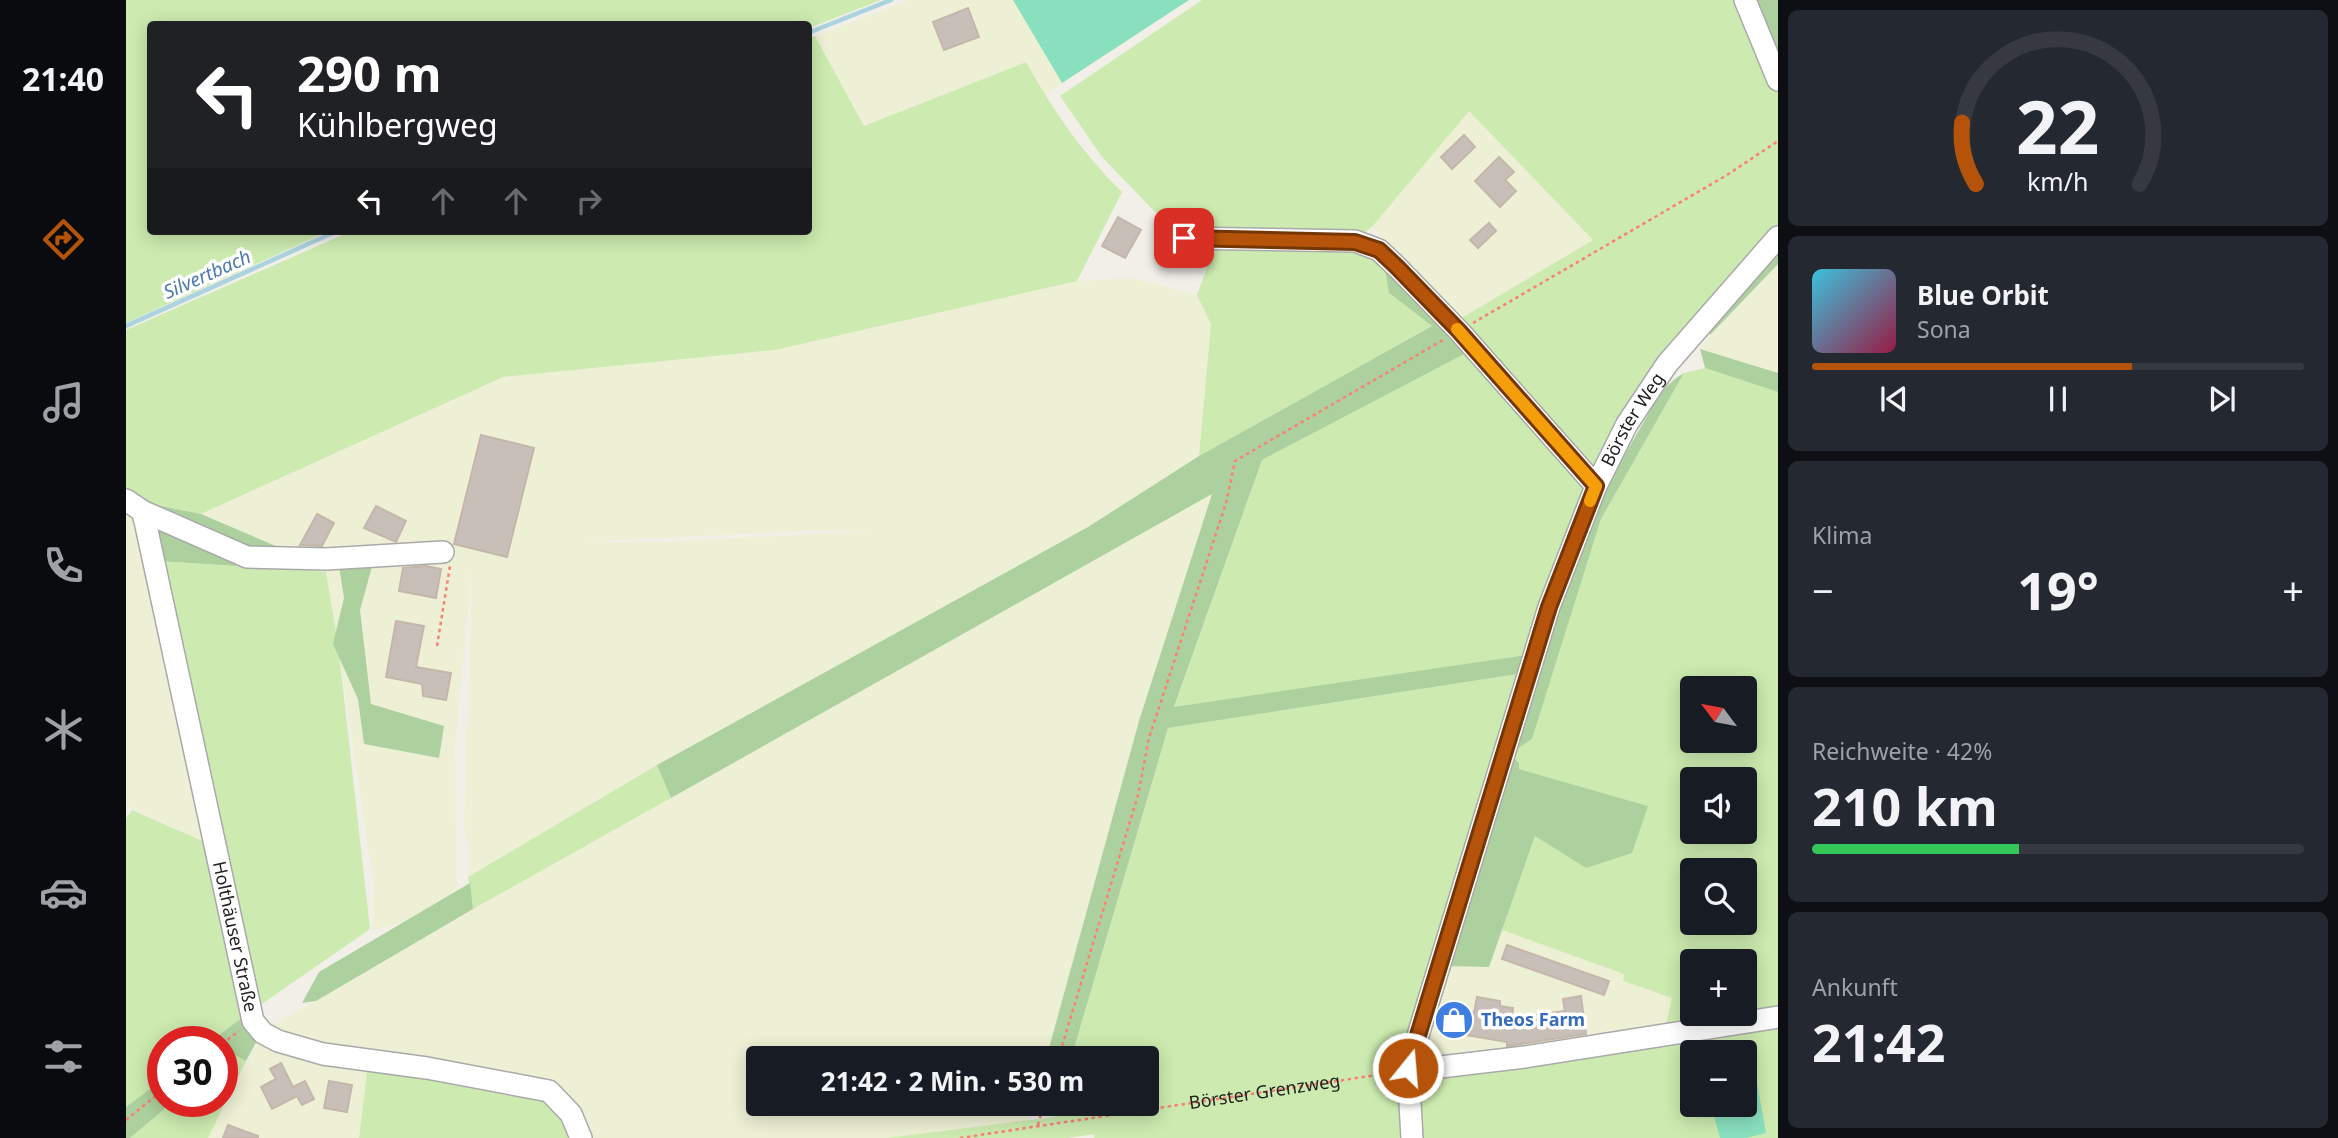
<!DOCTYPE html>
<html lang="de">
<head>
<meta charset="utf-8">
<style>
	body { margin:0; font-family:"Noto Sans",sans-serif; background:#242831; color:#f1f3f6; height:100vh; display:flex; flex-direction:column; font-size:26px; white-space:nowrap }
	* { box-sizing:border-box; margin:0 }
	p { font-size:23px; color:#9ea1a6 }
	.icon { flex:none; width:38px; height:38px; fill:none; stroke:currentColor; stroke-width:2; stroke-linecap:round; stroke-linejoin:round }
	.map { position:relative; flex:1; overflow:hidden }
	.panel { display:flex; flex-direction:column; gap:10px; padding:10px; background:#0d0f14; width:560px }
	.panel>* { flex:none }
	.hud { position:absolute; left:21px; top:21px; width:665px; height:214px; border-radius:7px; box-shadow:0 4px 18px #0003; background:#202124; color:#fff; overflow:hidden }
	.needle { width:46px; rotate:302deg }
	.buttons { position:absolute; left:1554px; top:676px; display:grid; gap:14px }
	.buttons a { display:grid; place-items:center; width:77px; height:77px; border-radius:7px; background:#171b24; box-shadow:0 4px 18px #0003; font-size:35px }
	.speed { position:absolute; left:21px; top:1026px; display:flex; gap:14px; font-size:35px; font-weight:700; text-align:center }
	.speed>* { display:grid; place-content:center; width:91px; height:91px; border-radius:50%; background:#171b24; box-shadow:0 4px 18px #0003; line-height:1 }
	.speed .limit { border:10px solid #d22; background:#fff; color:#111 }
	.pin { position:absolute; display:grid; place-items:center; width:60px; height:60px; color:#fff; margin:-30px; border-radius:14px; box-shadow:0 4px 10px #0006 }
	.me { position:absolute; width:77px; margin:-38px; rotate:17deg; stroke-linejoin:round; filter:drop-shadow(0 0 5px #0008) }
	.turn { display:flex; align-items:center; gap:24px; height:147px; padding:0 35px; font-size:32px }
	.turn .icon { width:91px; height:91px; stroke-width:2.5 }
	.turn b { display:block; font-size:49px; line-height:60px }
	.lanes { display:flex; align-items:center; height:66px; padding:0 35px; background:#0003; justify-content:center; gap:35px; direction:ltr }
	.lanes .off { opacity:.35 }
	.big { font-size:52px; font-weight:700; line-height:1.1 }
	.panel .tile { flex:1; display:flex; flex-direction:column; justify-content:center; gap:10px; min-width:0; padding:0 24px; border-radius:10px; background:#242831 }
	.panel .dial { align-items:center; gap:0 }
	.dial svg { height:182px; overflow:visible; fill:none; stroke:#363941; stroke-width:7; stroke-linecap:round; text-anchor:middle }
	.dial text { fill:#f1f3f6; stroke:none }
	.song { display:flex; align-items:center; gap:21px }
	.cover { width:84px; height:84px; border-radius:10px; background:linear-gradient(135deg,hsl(190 70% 55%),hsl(340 70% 35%)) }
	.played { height:7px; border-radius:4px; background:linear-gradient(90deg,#b45309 65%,#363941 65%) }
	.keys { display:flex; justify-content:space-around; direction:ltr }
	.heat { display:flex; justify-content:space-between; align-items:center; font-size:38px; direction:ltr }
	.charge { height:10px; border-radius:5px; background:linear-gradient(90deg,#34c759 42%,#363941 0) }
	.trip { position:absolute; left:620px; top:1046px; width:413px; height:70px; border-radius:7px; background:#171b24; box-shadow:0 4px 18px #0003; font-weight:700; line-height:70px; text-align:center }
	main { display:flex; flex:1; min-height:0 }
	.tab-bar { display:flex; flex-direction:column; width:126px; justify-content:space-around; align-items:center; background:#090b0e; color:#9ea1a6 }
	.tab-bar .icon { width:49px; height:49px }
	.tab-bar .active { color:#b45309 }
	.tab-bar b { font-size:32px; color:#f1f3f6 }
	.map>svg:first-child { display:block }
</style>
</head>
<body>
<main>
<nav class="tab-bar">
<b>21:40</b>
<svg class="icon active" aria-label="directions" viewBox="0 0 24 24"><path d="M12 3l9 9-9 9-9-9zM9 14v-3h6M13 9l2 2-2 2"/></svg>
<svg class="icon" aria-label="music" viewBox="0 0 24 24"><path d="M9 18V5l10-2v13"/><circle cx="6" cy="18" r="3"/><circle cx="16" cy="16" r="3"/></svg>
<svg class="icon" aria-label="phone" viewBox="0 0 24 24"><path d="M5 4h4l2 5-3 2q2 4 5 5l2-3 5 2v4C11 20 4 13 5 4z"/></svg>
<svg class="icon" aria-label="climate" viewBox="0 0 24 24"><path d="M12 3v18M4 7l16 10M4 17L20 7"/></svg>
<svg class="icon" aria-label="car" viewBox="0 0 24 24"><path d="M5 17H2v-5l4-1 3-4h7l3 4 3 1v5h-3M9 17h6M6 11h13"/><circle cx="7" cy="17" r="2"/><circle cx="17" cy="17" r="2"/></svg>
<svg class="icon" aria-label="filters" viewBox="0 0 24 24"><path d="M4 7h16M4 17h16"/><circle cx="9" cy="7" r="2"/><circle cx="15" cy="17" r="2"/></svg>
</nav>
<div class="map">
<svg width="1652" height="1138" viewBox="0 0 1652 1138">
	<rect width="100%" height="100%" fill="#f2efe9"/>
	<!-- farmland -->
	<g fill="#eef0d5" fill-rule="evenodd">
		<path d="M782,0H1063L919,95L900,62L738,126L689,36Z"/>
		<path d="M1343,110L1467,240L1332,320L1246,227Z"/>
		<path d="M1652,264V373L1574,349L1584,335Z"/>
		<path d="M1006,278L1071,295L1085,324L1073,456L962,527L531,765L342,877L343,852L338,829L346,571L329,747L331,909L247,930L248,887L204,591L164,552L75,514L377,377L649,350L951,281ZM677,531H748L530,542H457Z"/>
		<path d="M1087,493L1013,721L920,1059H632V1104H908L903,1120L760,1138H458L142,1028L347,909Z"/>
		<path d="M0,512L12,526L81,843L0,806Z"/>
		<path d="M1376,930L1499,974L1497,981L1547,998L1538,1034L1282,1069L1317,966L1363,967Z"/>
		<path d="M134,1035L242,1063L233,1138H82Z"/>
	</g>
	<!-- grass -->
	<g fill="#cdebb0" fill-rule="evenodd">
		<path d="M0,0H755L683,28L682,24H24V231H203L0,323Z"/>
		<path d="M1076,0H1615L1652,89V226L1533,361L1496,412L1467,475L1332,320L1467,240L1343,111L1246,227L1232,238L1061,231L1028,211L976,157L934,96Z"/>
		<path d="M689,36L738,126L900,62C926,109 957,154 996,192L951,281L649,350L377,377L75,514L15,502L0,490V330L226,231H682V39Z"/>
		<path d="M1228,247L1274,274L1263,293L1306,326L1073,456L1085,324L1071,295L1088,248Z"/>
		<path d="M1346,350L1461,486L1400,655L1048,708L1136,460Z"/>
		<path d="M1579,368L1652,392V1013L1538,1034L1546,998L1497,981L1498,974L1376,930L1409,836L1521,806L1392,769L1383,754L1406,738L1475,519L1558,373ZM1566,688H1619V740H1566ZM1566,779H1619V831H1566ZM1566,870H1619V922H1566ZM1566,961H1619V1013H1566Z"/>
		<path d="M32,561L200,572L212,644L244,929L133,1006Z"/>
		<path d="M1392,674L1279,1061L1652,1022V1138H968V1134L942,1138H760L928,1117L932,1104H1020V1059H945L1042,728ZM1566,1052H1619V1104H1566Z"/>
		<path d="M531,765L545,798L347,909L342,877Z"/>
		<path d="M6,810L81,843L121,1014L85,1041H37V1079L0,1107V818Z"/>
		<path d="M109,1055L120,1061L82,1138H4L48,1101H96V1065Z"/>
		<path d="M242,1063L422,1095L448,1138H233Z"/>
	</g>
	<!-- forest -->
	<g fill="#add19e">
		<path d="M1622,0H1652V71Z"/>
		<path d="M1652,250V264L1584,335L1582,326Z"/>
		<path d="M1259,269L1346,350L1136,460L1048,707L1400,655L1392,674L1042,728L945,1059H920L1013,721L1086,494L545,798L531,765L962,527L1073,456L1306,326L1263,293Z"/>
		<path d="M1574,349L1652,373V392L1579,368Z"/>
		<path d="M1558,373L1475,519L1406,739L1383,754L1393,763V769L1522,806L1506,853L1460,868L1409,836L1363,967L1317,966C1371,791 1418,587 1513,430C1526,409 1536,385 1558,373Z"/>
		<path d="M15,502L75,514L164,552L172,570L32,561Z"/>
		<path d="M212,559L247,563L234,610L245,704L318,726L313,758L238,744L232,699L207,644L218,598Z"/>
		<path d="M344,883L347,909L190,1001L176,1003L193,972Z"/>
		<path d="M121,1014L134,1035L120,1061L109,1055L96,1065V1041H85Z"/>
		<path d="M37,1079V1101H48L4,1138H0V1107Z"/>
	</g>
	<!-- pitch -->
	<g fill="#88e0be">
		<path d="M887,0H1063L936,83Z"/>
		<path d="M1627,1060L1640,1133L1620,1138H1594L1585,1104H1619V1061Z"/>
	</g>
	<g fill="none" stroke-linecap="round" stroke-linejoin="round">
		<!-- stream -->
		<g stroke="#aad3df" stroke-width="4.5">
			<path d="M682,33L765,0"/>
			<path d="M0,326L211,231"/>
		</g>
	</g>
	<!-- building -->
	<g fill="#c7bfb8" stroke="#c4b6ab" stroke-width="2">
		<path d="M842,8L853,37L818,50L807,22Z"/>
		<path d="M1338,135L1349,147L1326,169L1315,157Z"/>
		<path d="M1373,157L1388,172L1379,180L1390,191L1374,207L1349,181Z"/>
		<path d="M992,217L1015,230L999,258L976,246Z"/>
		<path d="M1363,223L1370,231L1352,248L1344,240Z"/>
		<path d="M355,435L408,448L381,557L328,544Z"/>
		<path d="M250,506L280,521L270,542L238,528Z"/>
		<path d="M191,514L208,523L196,546L174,545Z"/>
		<path d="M300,566L315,569L310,598L273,591L277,568Z"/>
		<path d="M270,621L298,626L290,667L325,673L320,700L297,696L296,684L260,677Z"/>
		<path d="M1381,945L1483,981L1478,995L1376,959Z"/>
		<path d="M1455,996L1460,1034L1381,1046V1042L1316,1031L1320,1008L1348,1013L1351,997L1374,1001V1006L1387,1008L1386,1018L1439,1011L1437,999Z"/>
		<path d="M155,1063L167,1087L179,1081L188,1099L176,1105L171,1096L146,1109L135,1087L150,1079L144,1069Z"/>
		<path d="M203,1081L226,1085L221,1112L198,1108Z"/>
		<path d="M102,1125L132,1136V1138H97Z"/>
	</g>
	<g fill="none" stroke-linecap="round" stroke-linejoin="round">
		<!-- minor casing -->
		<g stroke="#a9a9a9" stroke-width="24">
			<g id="minor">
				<path d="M1619,0L1652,80"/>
				<path d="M1058,238L1229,241L1253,250L1271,267L1333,331L1470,486"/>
				<path id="s2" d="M0,500L16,511L19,521L127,1021L137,1033L152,1041L197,1054L301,1068L423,1091L445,1114L455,1138"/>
				<path d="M16,511L121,557L200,559L317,552"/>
				<path d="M1281,1071L1399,1057L1652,1017"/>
				<path id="s3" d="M1286,1138L1282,1068L1423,607L1470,486L1501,424L1541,364L1652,237"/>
			</g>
		</g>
		<!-- path -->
		<g stroke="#fa8072" stroke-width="2.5" stroke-dasharray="3.5 3.5" stroke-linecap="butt">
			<path d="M1347,323L1601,175L1652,141"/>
			<path d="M311,646L324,566"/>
			<path d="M96,1044L113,1031"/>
			<path d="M932,1059L1012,795L1023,738L1100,503L1109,461L1317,340"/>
			<path d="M0,1120L37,1090"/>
			<path d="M912,1125L918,1104"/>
			<path id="s1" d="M834,1138L1264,1073"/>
		</g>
		<!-- minor -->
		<use href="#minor" stroke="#fff" stroke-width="21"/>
	</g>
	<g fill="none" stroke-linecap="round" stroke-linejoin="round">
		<!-- route casing -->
		<g stroke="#753606" stroke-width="18">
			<path id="route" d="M1058,238L1229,242L1253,250L1271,267L1333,331L1470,486L1423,607L1282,1068"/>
		</g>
		<!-- route -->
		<use href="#route" stroke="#b45309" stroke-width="12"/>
		<!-- slow -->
		<path stroke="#f59e0b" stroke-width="12" d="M1331,329L1470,486L1464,501"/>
	</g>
	<!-- icons -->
	<defs>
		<g id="shop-disc" transform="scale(2.0125)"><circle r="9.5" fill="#3f7fe0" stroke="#fff"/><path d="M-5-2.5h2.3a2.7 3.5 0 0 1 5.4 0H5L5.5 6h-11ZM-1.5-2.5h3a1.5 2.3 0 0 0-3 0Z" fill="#fff"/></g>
	</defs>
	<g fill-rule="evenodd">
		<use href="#shop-disc" x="1328" y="1020"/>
	</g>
	<g text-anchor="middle" stroke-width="7" stroke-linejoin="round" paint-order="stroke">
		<!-- street labels -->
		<g font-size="18" fill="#222" stroke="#fff">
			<text dy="6" stroke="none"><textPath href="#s3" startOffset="758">Börster Weg</textPath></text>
			<text dy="6" stroke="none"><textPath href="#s2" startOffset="455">Holthäuser Straße</textPath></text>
			<text dy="6" stroke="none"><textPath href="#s1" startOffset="308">Börster Grenzweg</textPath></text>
		</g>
		<!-- shop labels -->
		<g font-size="18" font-weight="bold" fill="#366cbe" stroke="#fff" text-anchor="start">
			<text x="1355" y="1026">Theos Farm</text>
		</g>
		<!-- water labels -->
		<g font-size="19" font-style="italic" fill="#4a7aab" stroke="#fff">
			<text transform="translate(81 274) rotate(-24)" y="7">Silvertbach</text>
		</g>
	</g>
</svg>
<div class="buttons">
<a><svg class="needle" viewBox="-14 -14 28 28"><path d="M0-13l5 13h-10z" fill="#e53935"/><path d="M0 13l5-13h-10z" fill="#9ea1a6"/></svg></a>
<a><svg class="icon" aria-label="sound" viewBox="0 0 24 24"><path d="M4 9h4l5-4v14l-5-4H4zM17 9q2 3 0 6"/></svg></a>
<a><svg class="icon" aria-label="search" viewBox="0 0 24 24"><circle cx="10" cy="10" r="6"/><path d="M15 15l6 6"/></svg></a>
<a>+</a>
<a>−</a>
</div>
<div class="speed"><div class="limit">30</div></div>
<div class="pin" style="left:1058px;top:238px;background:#d93025"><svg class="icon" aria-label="arrive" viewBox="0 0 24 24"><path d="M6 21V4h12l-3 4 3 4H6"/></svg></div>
<svg class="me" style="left:1282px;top:1068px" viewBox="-20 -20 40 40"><circle r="17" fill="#b45309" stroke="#fff" stroke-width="3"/><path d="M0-11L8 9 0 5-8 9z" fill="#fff"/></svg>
<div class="trip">21:42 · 2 Min. · 530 m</div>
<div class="hud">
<div class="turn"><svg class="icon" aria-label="left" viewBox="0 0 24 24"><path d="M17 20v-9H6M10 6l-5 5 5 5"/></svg><div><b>290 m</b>Kühlbergweg</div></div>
<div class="lanes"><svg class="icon" aria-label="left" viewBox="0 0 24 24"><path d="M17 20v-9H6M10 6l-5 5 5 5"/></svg><svg class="icon off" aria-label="ahead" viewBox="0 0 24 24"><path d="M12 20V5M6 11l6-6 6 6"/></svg><svg class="icon off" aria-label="ahead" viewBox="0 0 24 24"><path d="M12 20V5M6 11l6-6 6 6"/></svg><svg class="icon off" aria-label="right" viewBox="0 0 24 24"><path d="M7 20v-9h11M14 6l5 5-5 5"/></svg></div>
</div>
</div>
<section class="panel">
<div class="tile dial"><svg viewBox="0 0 100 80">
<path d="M14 69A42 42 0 1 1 86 69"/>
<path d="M14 69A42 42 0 0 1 8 42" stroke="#b45309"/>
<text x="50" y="56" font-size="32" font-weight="700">22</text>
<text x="50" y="72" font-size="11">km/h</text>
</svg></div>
<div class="tile">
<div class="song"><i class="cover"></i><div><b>Blue Orbit</b><p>Sona</p></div></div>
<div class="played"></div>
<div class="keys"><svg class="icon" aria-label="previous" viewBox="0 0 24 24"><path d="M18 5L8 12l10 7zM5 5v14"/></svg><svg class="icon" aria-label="pause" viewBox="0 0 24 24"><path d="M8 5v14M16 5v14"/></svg><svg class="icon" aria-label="next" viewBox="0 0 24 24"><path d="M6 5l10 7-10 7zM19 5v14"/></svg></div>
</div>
<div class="tile"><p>Klima</p>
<div class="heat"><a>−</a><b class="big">19°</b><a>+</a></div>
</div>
<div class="tile"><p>Reichweite · 42%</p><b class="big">210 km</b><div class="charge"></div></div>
<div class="tile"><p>Ankunft</p><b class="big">21:42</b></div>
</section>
</main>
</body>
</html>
